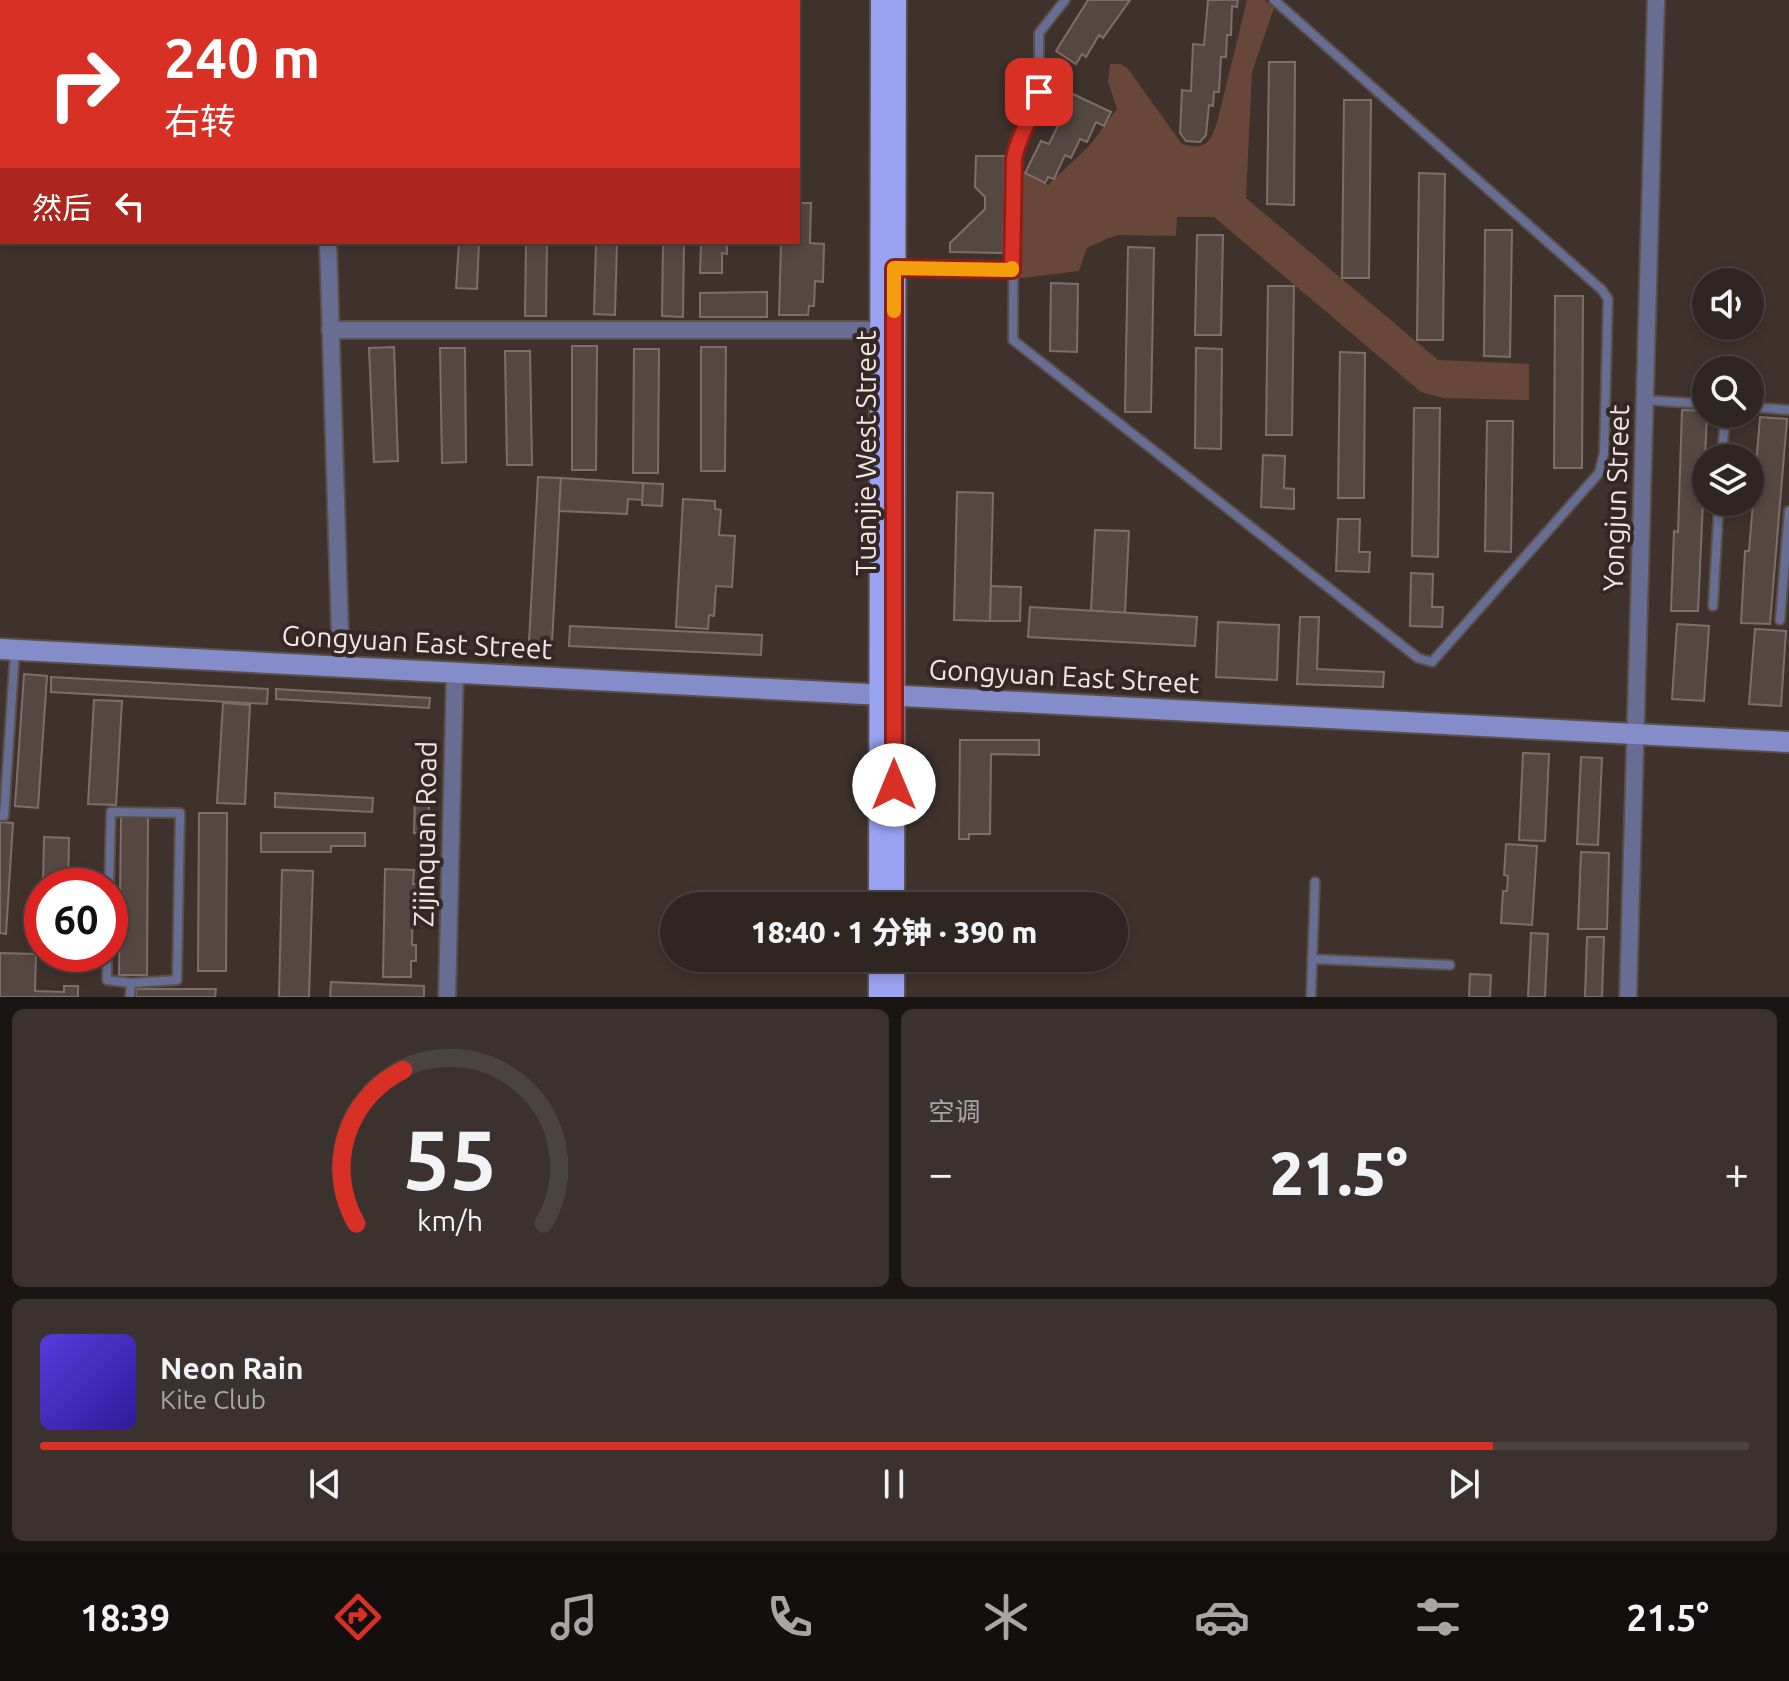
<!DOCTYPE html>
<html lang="zh">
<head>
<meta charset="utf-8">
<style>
	body { margin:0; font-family:Ubuntu,"Noto Sans SC",sans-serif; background:#3b322f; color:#f1f3f6; height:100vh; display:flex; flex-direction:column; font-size:30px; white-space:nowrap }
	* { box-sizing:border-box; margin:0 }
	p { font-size:26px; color:#a7a5a5 }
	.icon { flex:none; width:44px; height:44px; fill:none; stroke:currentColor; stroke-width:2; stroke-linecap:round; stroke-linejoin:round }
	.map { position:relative; height:997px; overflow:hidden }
	.panel { display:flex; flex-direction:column; gap:12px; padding:12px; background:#1a1513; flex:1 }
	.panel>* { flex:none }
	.hud { position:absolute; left:0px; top:0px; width:800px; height:244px; box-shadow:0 4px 12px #0003,0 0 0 2px #4a4340; background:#d93025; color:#fff; overflow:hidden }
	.tools { position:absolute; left:1692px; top:268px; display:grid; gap:16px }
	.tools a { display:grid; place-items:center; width:72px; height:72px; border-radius:50%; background:#2f2622; box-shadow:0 4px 12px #0003,0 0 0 2px #4a4340; font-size:40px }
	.speed { position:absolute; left:24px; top:868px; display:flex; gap:16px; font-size:40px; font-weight:700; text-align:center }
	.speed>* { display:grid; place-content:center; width:104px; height:104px; border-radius:50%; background:#2f2622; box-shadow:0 4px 12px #0003,0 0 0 2px #4a4340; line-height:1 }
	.speed .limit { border:12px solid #d22; background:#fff; color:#111 }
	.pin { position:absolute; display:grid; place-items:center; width:68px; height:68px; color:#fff; margin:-34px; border-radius:16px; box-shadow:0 4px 12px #0006 }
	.me { position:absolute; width:88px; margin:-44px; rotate:0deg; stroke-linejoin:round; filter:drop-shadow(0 0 6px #0008) }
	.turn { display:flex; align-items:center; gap:28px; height:168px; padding:0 32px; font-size:36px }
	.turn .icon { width:104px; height:104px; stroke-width:2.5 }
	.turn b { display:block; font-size:56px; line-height:68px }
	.then { display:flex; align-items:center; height:76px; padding:0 32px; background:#0003; gap:16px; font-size:30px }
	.big { font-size:60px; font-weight:800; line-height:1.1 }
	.panel .card { flex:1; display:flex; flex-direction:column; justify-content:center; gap:12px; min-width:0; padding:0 28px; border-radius:12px; background:#3b322f }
	.panel .dial { align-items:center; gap:0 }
	.dial svg { height:208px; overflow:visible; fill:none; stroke:#4a4340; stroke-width:7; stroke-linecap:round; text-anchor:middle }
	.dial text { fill:#f1f3f6; stroke:none }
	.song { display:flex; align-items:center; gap:24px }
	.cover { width:96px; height:96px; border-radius:12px; background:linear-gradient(135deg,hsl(250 70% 55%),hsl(250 70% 35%)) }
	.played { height:8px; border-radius:4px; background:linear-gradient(90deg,#d93025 85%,#4a4340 85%) }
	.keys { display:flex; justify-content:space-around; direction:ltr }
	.heat { display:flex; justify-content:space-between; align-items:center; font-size:44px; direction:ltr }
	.panel .tiles { flex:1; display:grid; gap:12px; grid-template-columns:1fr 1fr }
	.card:last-child { grid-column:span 2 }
	.trip { position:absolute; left:660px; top:892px; width:468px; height:80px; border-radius:40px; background:#2f2622; box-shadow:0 4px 12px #0003,0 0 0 2px #4a4340; font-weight:800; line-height:80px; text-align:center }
	.menu { display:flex; height:128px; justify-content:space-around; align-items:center; background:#130f0e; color:#a7a5a5 }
	.menu .icon { width:56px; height:56px }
	.menu .selected { color:#d93025 }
	.menu b { font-size:36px; color:#f1f3f6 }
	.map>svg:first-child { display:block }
</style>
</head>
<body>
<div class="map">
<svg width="1789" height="997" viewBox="0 0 1789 997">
	<rect width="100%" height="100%" fill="#3f322d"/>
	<!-- green -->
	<path fill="#69463a" d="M1247,0H1265L1274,8L1252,72L1246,198L1438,360L1529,364V400L1443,398L1421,392L1214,217H1177L1176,236L1118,235L1106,239L1087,248L1079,271L1014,279L1017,170L1048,185L1089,146L1117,109L1108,82L1110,64H1121L1128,69L1182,144C1208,151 1211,141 1218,119Z"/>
	<!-- building -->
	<g fill="#554742" stroke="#7d6e69" stroke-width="2">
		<path d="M1088,0H1130L1103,38L1099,35L1086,57L1082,54L1076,64L1056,51Z"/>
		<path d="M1208,0H1238L1237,7L1232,6L1231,35H1227L1226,57H1221L1219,92H1214L1213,106L1209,105L1206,135L1200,142L1186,141L1180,133L1182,90L1191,91L1193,44L1204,45Z"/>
		<path d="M1269,62H1295L1294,205L1267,204Z"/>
		<path d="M1073,94L1111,112L1104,126L1096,122L1087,142L1080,139L1071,158L1065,155L1054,179L1048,177L1045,183L1025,173L1041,141L1049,144Z"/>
		<path d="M1344,100H1371L1369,278H1342Z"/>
		<path d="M976,156H1005L1003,253L950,252V243L985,209V197L975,187Z"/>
		<path d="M1419,173L1445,174L1443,340H1417Z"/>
		<path d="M798,203H811L810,243L824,244L823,282L815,281L814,306H809L808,315H779L781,242H798Z"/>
		<path d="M1485,230H1512L1510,357L1484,356Z"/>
		<path d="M1197,235H1223L1221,335H1195Z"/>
		<path d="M459,242H479L477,289L456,288Z"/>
		<path d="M526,242H547L546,316H525Z"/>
		<path d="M596,242H617L615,315L594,314Z"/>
		<path d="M663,242H684L683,317L662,316Z"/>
		<path d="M701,242H727V254L722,253V273H700Z"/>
		<path d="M1128,247L1154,248L1151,412H1125Z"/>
		<path d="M1051,283L1078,284L1077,352L1050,351Z"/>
		<path d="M1268,286H1294L1292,435H1266Z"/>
		<path d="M767,292V317H700V293Z"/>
		<path d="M1555,296H1583L1582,468H1554Z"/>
		<path d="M572,346H597L596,470H572Z"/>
		<path d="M394,347L398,461L374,462L369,348Z"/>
		<path d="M701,347H726L725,471H701Z"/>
		<path d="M440,348H465L466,462L442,463Z"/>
		<path d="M1196,348L1222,349L1221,449L1195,448Z"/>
		<path d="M634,349H659L658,473H633Z"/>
		<path d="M505,351H530L532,465H507Z"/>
		<path d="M1340,352L1365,353L1364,498H1338Z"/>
		<path d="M1414,408H1440L1438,557L1412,556Z"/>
		<path d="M1682,410L1706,411L1707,414L1698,611H1671L1674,531L1678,532Z"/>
		<path d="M1760,417L1787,419L1770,624L1741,623L1745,551H1749Z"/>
		<path d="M1487,421H1513L1511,552L1485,551Z"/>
		<path d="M1263,455L1285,456L1284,488L1294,489V509L1261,507Z"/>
		<path d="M538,477L561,478L552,643L529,642Z"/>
		<path d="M561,478L643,483V500L628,499L627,514L559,511Z"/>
		<path d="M643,483L663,484L662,506L642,505Z"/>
		<path d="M957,492L993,493L990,621L954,620Z"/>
		<path d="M683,499L715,501V509L721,510L719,535L735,536L732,587L716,586L714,616L709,615L708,629L676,627Z"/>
		<path d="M1338,519H1360L1359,552H1370L1369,572L1336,571Z"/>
		<path d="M1095,530L1129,531L1125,613L1091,611Z"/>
		<path d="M1411,573L1433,574L1432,607H1443L1442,627L1410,626Z"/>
		<path d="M991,586L1021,587L1020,621H990Z"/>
		<path d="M1030,607L1197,617L1195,646L1028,637Z"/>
		<path d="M1300,617H1319L1317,669L1384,672L1383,687L1297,684Z"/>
		<path d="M1218,622L1279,625L1277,680L1216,677Z"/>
		<path d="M1677,624L1709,626L1704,701L1672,699Z"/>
		<path d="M570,626L762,635L761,655L569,646Z"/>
		<path d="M1755,629L1786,631L1781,706L1749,704Z"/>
		<path d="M24,674L47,676L38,808L15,806Z"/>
		<path d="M51,677L268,689L267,704L51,692Z"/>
		<path d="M276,689L430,698L429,708L276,699Z"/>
		<path d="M94,700L122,701L116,805L88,804Z"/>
		<path d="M223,703L250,705L245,804L217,803Z"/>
		<path d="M960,740H1039V755L991,754L990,834H969V839H959Z"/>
		<path d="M1523,753L1549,754L1545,841L1519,840Z"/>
		<path d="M1581,757L1602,758L1598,845L1577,844Z"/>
		<path d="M275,793L373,798L372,812L275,807Z"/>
		<path d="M415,794H429V833H414Z"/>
		<path d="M199,813H227L226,971H198Z"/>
		<path d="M121,817H148L147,975H119Z"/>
		<path d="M0,822L13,823L6,934L0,933Z"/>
		<path d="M261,833H365V846H331V852H261Z"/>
		<path d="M44,837L69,838L68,886H43Z"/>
		<path d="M1506,844L1537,846L1532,925L1501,923L1503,891H1507L1508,876L1504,875Z"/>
		<path d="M1581,852L1609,853L1607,929H1578Z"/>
		<path d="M385,869L414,870L413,884H418L417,899H413L412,945H416V961H411V977H383Z"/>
		<path d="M282,870L313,871L309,997H279Z"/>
		<path d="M1531,933L1548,934L1545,997H1528Z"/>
		<path d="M1587,937H1604L1602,997H1585Z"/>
		<path d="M0,953L36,954L35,991L64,992V986H78V997H0Z"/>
		<rect x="42" y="954" width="25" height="3"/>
		<path d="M1470,974L1491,975L1490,997H1469Z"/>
		<path d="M331,982L424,986V997H330Z"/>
		<path d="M136,989H216L215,997H136Z"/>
	</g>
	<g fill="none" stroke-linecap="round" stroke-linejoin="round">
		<!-- lane casing -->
		<g stroke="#5b4f4a" stroke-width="12">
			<g id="lane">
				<path d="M1065,0L1039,33V92L1036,103L1017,143L1014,159L1013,340L1418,658L1432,662L1599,473L1604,453L1608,299L1602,290L1274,0"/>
				<path d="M897,268L1012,270"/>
				<path d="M1645,400L1706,404"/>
				<path d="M1750,407L1789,410"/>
				<path d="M1722,458L1725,414"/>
				<path d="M1713,606L1719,502"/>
				<path d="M1780,620L1789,511"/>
				<path d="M0,816H4L15,650"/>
				<path d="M107,954V980L131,983L177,980L180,813L111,812L109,886"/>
				<path d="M1312,959L1450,965"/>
				<path d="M130,997L131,983"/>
				<path d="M1311,997L1315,882"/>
			</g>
		</g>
		<!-- street casing -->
		<g stroke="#5b4f4a" stroke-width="20">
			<g id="street">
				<path d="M320,0L321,2"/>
				<path d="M0,176H2"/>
				<path d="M328,242L341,666"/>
				<path d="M330,330H879"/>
				<path d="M447,997L455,672"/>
				<path d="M1628,997L1656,0"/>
			</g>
		</g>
		<!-- secondary casing -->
		<g stroke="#5b4f4a" stroke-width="24">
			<path id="secondary" d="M0,649L1789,742"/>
		</g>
		<!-- primary casing -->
		<g stroke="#5b4f4a" stroke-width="24">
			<g id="primary">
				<path d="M879,906L881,0"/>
				<path d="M894,906L896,0"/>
				<path d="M894,958V997"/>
				<path d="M879,997V958"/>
			</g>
		</g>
		<!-- lane -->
		<use href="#lane" stroke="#686d94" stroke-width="8"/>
		<!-- street -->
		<use href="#street" stroke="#686d94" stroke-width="16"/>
		<!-- secondary -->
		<use href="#secondary" stroke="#848cc9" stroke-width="20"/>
		<!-- primary -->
		<use href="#primary" stroke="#99a3f2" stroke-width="20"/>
	</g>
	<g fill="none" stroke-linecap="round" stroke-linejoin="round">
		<!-- route casing -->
		<g stroke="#8d1f18" stroke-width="20">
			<path id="route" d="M894,785V268L1012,270L1014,159C1018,134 1034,116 1039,92"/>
		</g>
		<!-- route -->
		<use href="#route" stroke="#d93025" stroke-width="14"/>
		<!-- slow -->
		<path stroke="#f59e0b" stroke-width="14" d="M894,311V268L1012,270V268"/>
	</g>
	<g text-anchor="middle" stroke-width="8" stroke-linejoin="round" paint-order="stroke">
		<!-- street labels -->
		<g font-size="28" fill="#efe6e3" stroke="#352824">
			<text transform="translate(866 453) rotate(-90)" y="10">Tuanjie West Street</text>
			<text transform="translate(1616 498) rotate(-88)" y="10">Yongjun Street</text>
			<text transform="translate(417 642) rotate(3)" y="10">Gongyuan East Street</text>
			<text transform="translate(1064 676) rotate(3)" y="10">Gongyuan East Street</text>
			<text transform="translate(425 834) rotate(-89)" y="10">Zijinquan Road</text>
		</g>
	</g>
</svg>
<div class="tools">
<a><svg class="icon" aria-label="sound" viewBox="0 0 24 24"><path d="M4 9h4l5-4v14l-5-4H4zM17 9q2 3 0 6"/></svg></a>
<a><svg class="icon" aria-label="search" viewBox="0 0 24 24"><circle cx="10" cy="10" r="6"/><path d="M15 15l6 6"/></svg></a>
<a><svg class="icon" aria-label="layers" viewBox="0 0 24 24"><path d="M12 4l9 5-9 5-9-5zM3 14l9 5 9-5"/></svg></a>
</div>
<div class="speed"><div class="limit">60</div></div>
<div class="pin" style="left:1039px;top:92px;background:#d93025"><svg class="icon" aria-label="arrive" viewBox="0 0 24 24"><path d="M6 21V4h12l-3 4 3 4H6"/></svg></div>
<svg class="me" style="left:894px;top:785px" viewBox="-20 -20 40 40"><circle r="19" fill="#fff"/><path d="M0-13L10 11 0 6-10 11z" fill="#d93025"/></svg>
<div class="trip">18:40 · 1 分钟 · 390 m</div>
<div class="hud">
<div class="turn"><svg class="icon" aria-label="right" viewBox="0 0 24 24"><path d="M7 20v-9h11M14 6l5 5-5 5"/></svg><div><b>240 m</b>右转</div></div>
<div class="then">然后<svg class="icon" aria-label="left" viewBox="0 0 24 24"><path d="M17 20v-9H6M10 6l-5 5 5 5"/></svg></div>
</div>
</div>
<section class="panel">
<div class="tiles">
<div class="card dial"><svg viewBox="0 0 100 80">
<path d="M14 69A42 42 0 1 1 86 69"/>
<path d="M14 69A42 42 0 0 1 32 10" stroke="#d93025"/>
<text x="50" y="56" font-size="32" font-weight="700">55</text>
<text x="50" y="72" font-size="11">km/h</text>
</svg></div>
<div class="card"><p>空调</p>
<div class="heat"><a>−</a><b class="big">21.5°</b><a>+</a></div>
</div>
<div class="card">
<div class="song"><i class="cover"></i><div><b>Neon Rain</b><p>Kite Club</p></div></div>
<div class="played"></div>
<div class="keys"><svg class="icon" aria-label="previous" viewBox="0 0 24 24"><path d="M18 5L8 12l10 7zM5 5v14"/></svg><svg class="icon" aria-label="pause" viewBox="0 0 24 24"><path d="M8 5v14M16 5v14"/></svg><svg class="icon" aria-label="next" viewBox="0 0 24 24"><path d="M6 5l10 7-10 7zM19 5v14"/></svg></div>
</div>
</div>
</section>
<nav class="menu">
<b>18:39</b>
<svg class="icon selected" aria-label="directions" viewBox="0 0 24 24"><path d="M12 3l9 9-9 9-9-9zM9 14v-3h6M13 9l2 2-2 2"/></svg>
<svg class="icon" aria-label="music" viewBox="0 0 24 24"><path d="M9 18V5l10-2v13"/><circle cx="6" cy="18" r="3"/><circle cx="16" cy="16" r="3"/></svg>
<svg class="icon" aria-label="phone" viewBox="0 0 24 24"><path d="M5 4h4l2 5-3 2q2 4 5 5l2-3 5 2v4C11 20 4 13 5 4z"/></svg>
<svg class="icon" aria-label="climate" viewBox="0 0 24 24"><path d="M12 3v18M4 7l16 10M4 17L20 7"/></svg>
<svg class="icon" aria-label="car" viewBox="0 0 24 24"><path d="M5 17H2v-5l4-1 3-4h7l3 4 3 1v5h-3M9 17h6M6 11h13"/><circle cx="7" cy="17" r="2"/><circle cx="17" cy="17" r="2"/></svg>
<svg class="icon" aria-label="filters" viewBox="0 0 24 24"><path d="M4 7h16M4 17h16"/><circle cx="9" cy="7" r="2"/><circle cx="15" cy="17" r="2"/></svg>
<b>21.5°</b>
</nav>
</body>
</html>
